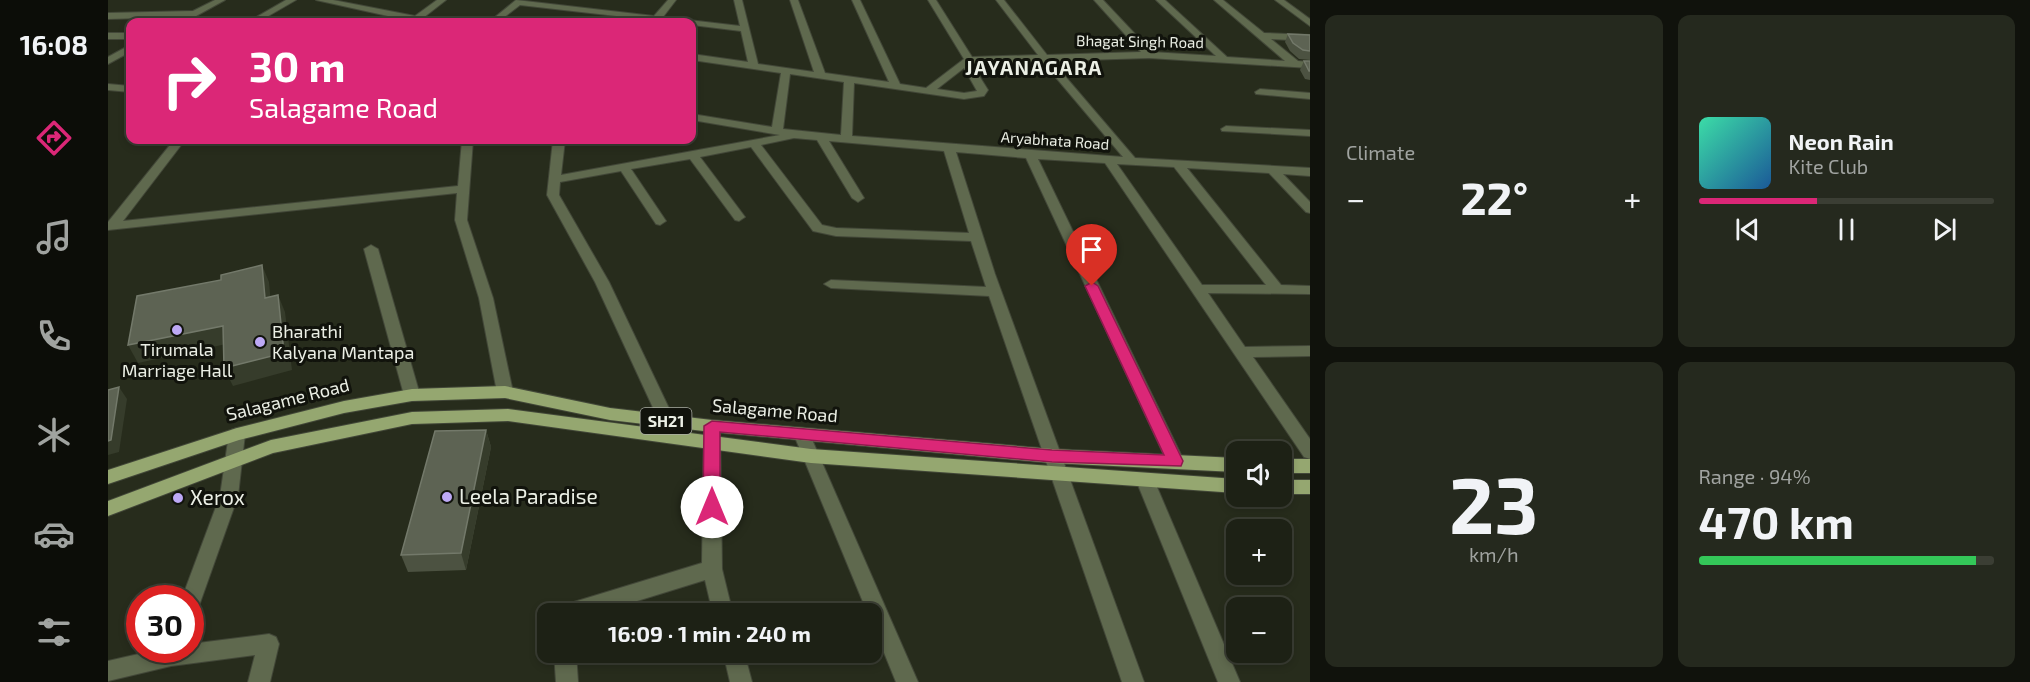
<!DOCTYPE html>
<html lang="en">
<head>
<meta charset="utf-8">
<style>
	body { margin:0; font-family:"Exo 2",sans-serif; background:#25291e; color:#f1f3f6; height:100vh; display:flex; flex-direction:column; font-size:22px; white-space:nowrap }
	* { box-sizing:border-box; margin:0 }
	p { font-size:20px; color:#a0a3a0 }
	.icon { flex:none; width:33px; height:33px; fill:none; stroke:currentColor; stroke-width:2; stroke-linecap:round; stroke-linejoin:round }
	.map { position:relative; flex:1; overflow:hidden }
	.side { display:flex; flex-direction:column; gap:15px; padding:15px; background:#10120c; width:720px }
	.side>* { flex:none }
	.guide { position:absolute; left:18px; top:18px; width:570px; height:126px; border-radius:12px; box-shadow:0 3px 9px #0003,0 0 0 2px #3b3e34; background:#db2777; color:#fff; overflow:hidden }
	.buttons { position:absolute; left:1118px; top:441px; display:grid; gap:12px }
	.buttons a { display:grid; place-items:center; width:66px; height:66px; border-radius:12px; background:#1d2115; box-shadow:0 3px 9px #0003,0 0 0 2px #3b3e34; font-size:30px }
	.speed { position:absolute; left:18px; top:585px; display:flex; gap:12px; font-size:30px; font-weight:700; text-align:center }
	.speed>* { display:grid; place-content:center; width:78px; height:78px; border-radius:50%; background:#1d2115; box-shadow:0 3px 9px #0003,0 0 0 2px #3b3e34; line-height:1 }
	.speed .limit { border:9px solid #d22; background:#fff; color:#111 }
	.pin { position:absolute; display:grid; place-items:center; width:51px; height:51px; color:#fff; margin:-62px -26px; border-radius:50% 50% 50% 0; rotate:-45deg; box-shadow:0 0 6px #0007 }
	.pin .icon { rotate:45deg }
	.me { position:absolute; width:66px; margin:-33px; rotate:0deg; stroke-linejoin:round; filter:drop-shadow(0 0 4px #0008) }
	.turn { display:flex; align-items:center; gap:21px; height:126px; padding:0 24px; font-size:27px }
	.turn .icon { width:78px; height:78px; stroke-width:2.5 }
	.turn b { display:block; font-size:42px; line-height:51px }
	.big { font-size:45px; font-weight:700; line-height:1.1 }
	.side .widget { flex:1; display:flex; flex-direction:column; justify-content:center; gap:9px; min-width:0; padding:0 21px; border-radius:12px; background:#25291e }
	.side .dial { align-items:center; gap:0 }
	.dial b { font-size:78px; line-height:1 }
	.song { display:flex; align-items:center; gap:18px }
	.cover { width:72px; height:72px; border-radius:9px; background:linear-gradient(135deg,hsl(160 70% 55%),hsl(210 70% 35%)) }
	.played { height:6px; border-radius:3px; background:linear-gradient(90deg,#db2777 40%,#3b3e34 40%) }
	.keys { display:flex; justify-content:space-around; direction:ltr }
	.heat { display:flex; justify-content:space-between; align-items:center; font-size:33px; direction:ltr }
	.charge { height:9px; border-radius:4px; background:linear-gradient(90deg,#34c759 94%,#3b3e34 0) }
	.side .tiles { flex:1; display:grid; gap:15px; grid-template-columns:repeat(2,1fr) }
	.trip { position:absolute; left:429px; top:603px; width:345px; height:60px; border-radius:12px; background:#1d2115; box-shadow:0 3px 9px #0003,0 0 0 2px #3b3e34; font-weight:700; line-height:60px; text-align:center }
	main { display:flex; flex:1; min-height:0 }
	.tab-bar { display:flex; flex-direction:column; width:108px; justify-content:space-around; align-items:center; background:#0c0d08; color:#a0a3a0 }
	.tab-bar .icon { width:42px; height:42px }
	.tab-bar .current { color:#db2777 }
	.tab-bar b { font-size:27px; color:#f1f3f6 }
	.map>svg:first-child { display:block }
</style>
</head>
<body>
<main>
<nav class="tab-bar">
<b>16:08</b>
<svg class="icon current" aria-label="directions" viewBox="0 0 24 24"><path d="M12 3l9 9-9 9-9-9zM9 14v-3h6M13 9l2 2-2 2"/></svg>
<svg class="icon" aria-label="music" viewBox="0 0 24 24"><path d="M9 18V5l10-2v13"/><circle cx="6" cy="18" r="3"/><circle cx="16" cy="16" r="3"/></svg>
<svg class="icon" aria-label="phone" viewBox="0 0 24 24"><path d="M5 4h4l2 5-3 2q2 4 5 5l2-3 5 2v4C11 20 4 13 5 4z"/></svg>
<svg class="icon" aria-label="climate" viewBox="0 0 24 24"><path d="M12 3v18M4 7l16 10M4 17L20 7"/></svg>
<svg class="icon" aria-label="car" viewBox="0 0 24 24"><path d="M5 17H2v-5l4-1 3-4h7l3 4 3 1v5h-3M9 17h6M6 11h13"/><circle cx="7" cy="17" r="2"/><circle cx="17" cy="17" r="2"/></svg>
<svg class="icon" aria-label="filters" viewBox="0 0 24 24"><path d="M4 7h16M4 17h16"/><circle cx="9" cy="7" r="2"/><circle cx="15" cy="17" r="2"/></svg>
</nav>
<div class="map">
<svg width="1202" height="682" viewBox="0 0 1202 682">
	<rect width="100%" height="100%" fill="#272c1c"/>
	<g fill="none" stroke-linecap="round" stroke-linejoin="round">
		<!-- minor casing -->
		<g stroke="#424738" stroke-width="2">
			<g id="minor">
				<path d="M107,0H117L79,21L75,17L0,19V13L85,11Z"/>
				<path d="M178,0H188L150,22H140Z"/>
				<path d="M208,0H225L307,16L329,0H338L315,18L327,22H307Z"/>
				<path d="M408,0L546,16L560,0H568L555,17L632,26L626,0H634L650,64L706,72L682,0H690L717,73L781,82L744,0H752L792,84L818,88L856,59L820,0H828L864,57L930,55L888,0H896L939,55L1033,52L986,0H995L1044,52L1108,56L1048,0H1057L1119,57L1177,61L1106,0H1115L1156,33L1202,35V41L1163,39L1190,61L1202,62V68L1041,58L944,61L1027,158L1202,168V176L1175,174L1202,202V213L1198,212L1161,173L1079,168L1173,285L1202,286V294L1100,293L1137,347L1202,346V356L1145,357L1202,439V459L1196,457L997,163L930,159L1076,461L1073,466L1067,468L1061,466L918,158L848,152L887,274L1036,682H1014L881,296L723,288L716,284L723,280L878,287L863,241L728,236L705,231L643,147L592,157L637,217L631,221L627,220L582,159L523,169L558,221L552,225L548,224L513,171L452,182L451,195L501,282L567,421L565,425H553L487,282L439,195L445,140H457L453,175L672,135L584,120V114L664,127L673,73L584,60V54L640,62L633,31L584,25V22H561L412,5L390,22H381ZM934,61L1015,157L744,136L746,83L856,99L876,96L880,90L863,63ZM856,68L869,91L856,93L829,89ZM682,74L736,82L733,135L675,129ZM686,138L709,140L744,198L750,202L756,198L721,141L836,151L861,233L728,228L714,225L653,145ZM1009,164L1066,167L1158,285H1094Z"/>
				<path d="M1167,0H1176L1202,19V26Z"/>
				<rect x="0" y="33" width="22" height="6"/>
				<path d="M22,45V52L0,64V57Z"/>
				<path d="M0,84L22,86V92L0,90Z"/>
				<path d="M1152,89L1202,93V99L1148,94L1147,92Z"/>
				<path d="M1118,126L1202,130V136L1114,131L1113,129Z"/>
				<path d="M66,140H77L15,221L350,186L354,140H365L359,220L385,298L405,392L403,396H391L389,392L371,298L347,220L349,193L0,230V222Z"/>
				<path d="M263,245L270,249L312,395L310,399H298L296,395L256,249Z"/>
				<path d="M604,420L610,422L612,426L614,569L625,614H605L597,580L487,614H446L449,607L456,605L594,563L596,426L598,422Z"/>
				<path d="M129,428L135,430L137,434L130,496L92,603L89,609L82,612V598H74L112,496L121,434L123,430Z"/>
				<path d="M694,429L700,431L702,435L810,682H788L764,623V614H760L686,435L688,431Z"/>
				<path d="M1037,473L1043,475L1046,480L1132,682H1110L1028,480L1031,475Z"/>
				<path d="M161,634L168,637L171,644L162,682H140L147,655L63,666L0,681V661L48,650H82V644Z"/>
				<path d="M446,652H468L470,682H448Z"/>
				<path d="M615,652H636L644,682H622Z"/>
			</g>
		</g>
		<!-- primary casing -->
		<g stroke="#424738" stroke-width="2">
			<g id="primary">
				<path d="M397,386L502,408L604,420L944,449L1128,458V472L944,463L604,432L502,420L397,398L304,401L236,413L131,440L0,484V470L129,428L236,401L304,389Z"/>
				<path d="M400,409L703,449L1128,479V493L703,463L400,421L304,424L165,453L0,516V501L163,440L304,412Z"/>
				<rect x="1173" y="459" width="29" height="14"/>
				<rect x="1173" y="480" width="29" height="14"/>
			</g>
		</g>
		<!-- minor -->
		<use href="#minor" fill="#5f694e" fill-rule="evenodd"/>
		<!-- primary -->
		<use href="#primary" fill="#95a770" fill-rule="evenodd"/>
	</g>
	<!-- wall -->
	<g fill="#4c5241">
		<path d="M1180,34L1202,35V60L1191,59L1182,51L1177,42Z"/>
		<path d="M1196,61H1202V80L1197,79L1192,70Z"/>
		<path d="M378,430L383,447L358,570L300,572L293,555Z"/>
	</g>
	<!-- shaded-wall -->
	<g fill="#363c2b">
		<path d="M154,265L161,282L164,315L157,298Z"/>
		<path d="M170,295L177,312L184,370L125,386L116,368Z"/>
		<path d="M115,326L123,343L30,363L20,345Z"/>
		<path d="M11,387L19,399L11,452L0,455V441Z"/>
		<path d="M378,430L383,447L358,570L353,553Z"/>
	</g>
	<!-- building -->
	<g fill="#5d6353" stroke="#73796a" stroke-width="1.5">
		<path d="M1180,34L1202,35V51L1195,50L1185,43Z"/>
		<path d="M1196,61H1202V71H1201Z"/>
		<path d="M154,265L157,298L170,295L176,353L116,368L115,326L20,345L29,296L113,280V275Z"/>
		<path d="M11,387L3,440L0,441V390Z"/>
		<path d="M378,430L353,553L293,555L327,431Z"/>
	</g>
	<!-- route -->
	<path fill="#db2777" stroke="#8e194d" stroke-width="1.5" d="M984,282L990,286L1075,461L1073,466L944,462L612,432V507L610,511H598L595,507L596,426L604,421L944,450L1056,455L977,286Z"/>
	<!-- markers -->
	<g fill="#bda9f5" stroke="#11130c" stroke-width="2">
		<circle cx="69" cy="330" r="6"/>
		<circle cx="152" cy="342" r="6"/>
		<circle cx="339" cy="497" r="6"/>
		<circle cx="70" cy="498" r="6"/>
	</g>
	<g text-anchor="middle" stroke-width="6" stroke-linejoin="round" paint-order="stroke">
		<!-- far-street labels -->
		<g font-size="15" fill="#ebefe5" stroke="#11130c">
			<text transform="translate(1032 42) rotate(1)" y="5">Bhagat Singh Road</text>
			<text transform="translate(947 141) rotate(4)" y="5">Aryabhata Road</text>
		</g>
		<!-- shield labels -->
		<rect fill="#11130c" stroke="#aaada4" stroke-width="1.5" x="532.5" y="408" width="51" height="26" rx="4.5"/>
		<g font-size="16" font-weight="bold" fill="#ebefe5">
			<text x="558" y="427">SH21</text>
		</g>
		<!-- poi labels -->
		<g font-size="18" fill="#ebefe5" stroke="#11130c" text-anchor="start">
			<text x="164" y="338">Bharathi<tspan x="164" dy="21">Kalyana Mantapa</tspan></text>
			<text x="69" y="356" text-anchor="middle">Tirumala<tspan x="69" dy="21">Marriage Hall</tspan></text>
		</g>
		<!-- street labels -->
		<g font-size="18" fill="#ebefe5" stroke="#11130c">
			<text transform="translate(180 400) rotate(-14)" y="6">Salagame Road</text>
			<text transform="translate(667 411) rotate(5)" y="6">Salagame Road</text>
		</g>
		<!-- far-district labels -->
		<g font-size="20" font-weight="bold" letter-spacing="1.5" fill="#ebefe5" stroke="#11130c">
			<text x="926" y="75">JAYANAGARA</text>
		</g>
		<!-- near-poi labels -->
		<g font-size="21" fill="#ebefe5" stroke="#11130c" text-anchor="start">
			<text x="351" y="504">Leela Paradise</text>
			<text x="82" y="505">Xerox</text>
		</g>
	</g>
</svg>
<div class="buttons">
<a><svg class="icon" aria-label="sound" viewBox="0 0 24 24"><path d="M4 9h4l5-4v14l-5-4H4zM17 9q2 3 0 6"/></svg></a>
<a>+</a>
<a>−</a>
</div>
<div class="speed"><div class="limit">30</div></div>
<div class="pin" style="left:984px;top:286px;background:#d93025"><svg class="icon" aria-label="arrive" viewBox="0 0 24 24"><path d="M6 21V4h12l-3 4 3 4H6"/></svg></div>
<svg class="me" style="left:604px;top:507px" viewBox="-20 -20 40 40"><circle r="19" fill="#fff"/><path d="M0-13L10 11 0 6-10 11z" fill="#db2777"/></svg>
<div class="trip">16:09 · 1 min · 240 m</div>
<div class="guide">
<div class="turn"><svg class="icon" aria-label="right" viewBox="0 0 24 24"><path d="M7 20v-9h11M14 6l5 5-5 5"/></svg><div><b>30 m</b>Salagame Road</div></div>
</div>
</div>
<section class="side">
<div class="tiles">
<div class="widget"><p>Climate</p>
<div class="heat"><a>−</a><b class="big">22°</b><a>+</a></div>
</div>
<div class="widget">
<div class="song"><i class="cover"></i><div><b>Neon Rain</b><p>Kite Club</p></div></div>
<div class="played"></div>
<div class="keys"><svg class="icon" aria-label="previous" viewBox="0 0 24 24"><path d="M18 5L8 12l10 7zM5 5v14"/></svg><svg class="icon" aria-label="pause" viewBox="0 0 24 24"><path d="M8 5v14M16 5v14"/></svg><svg class="icon" aria-label="next" viewBox="0 0 24 24"><path d="M6 5l10 7-10 7zM19 5v14"/></svg></div>
</div>
<div class="widget dial"><b>23</b><p>km/h</p></div>
<div class="widget"><p>Range · 94%</p><b class="big">470 km</b><div class="charge"></div></div>
</div>
</section>
</main>
</body>
</html>
